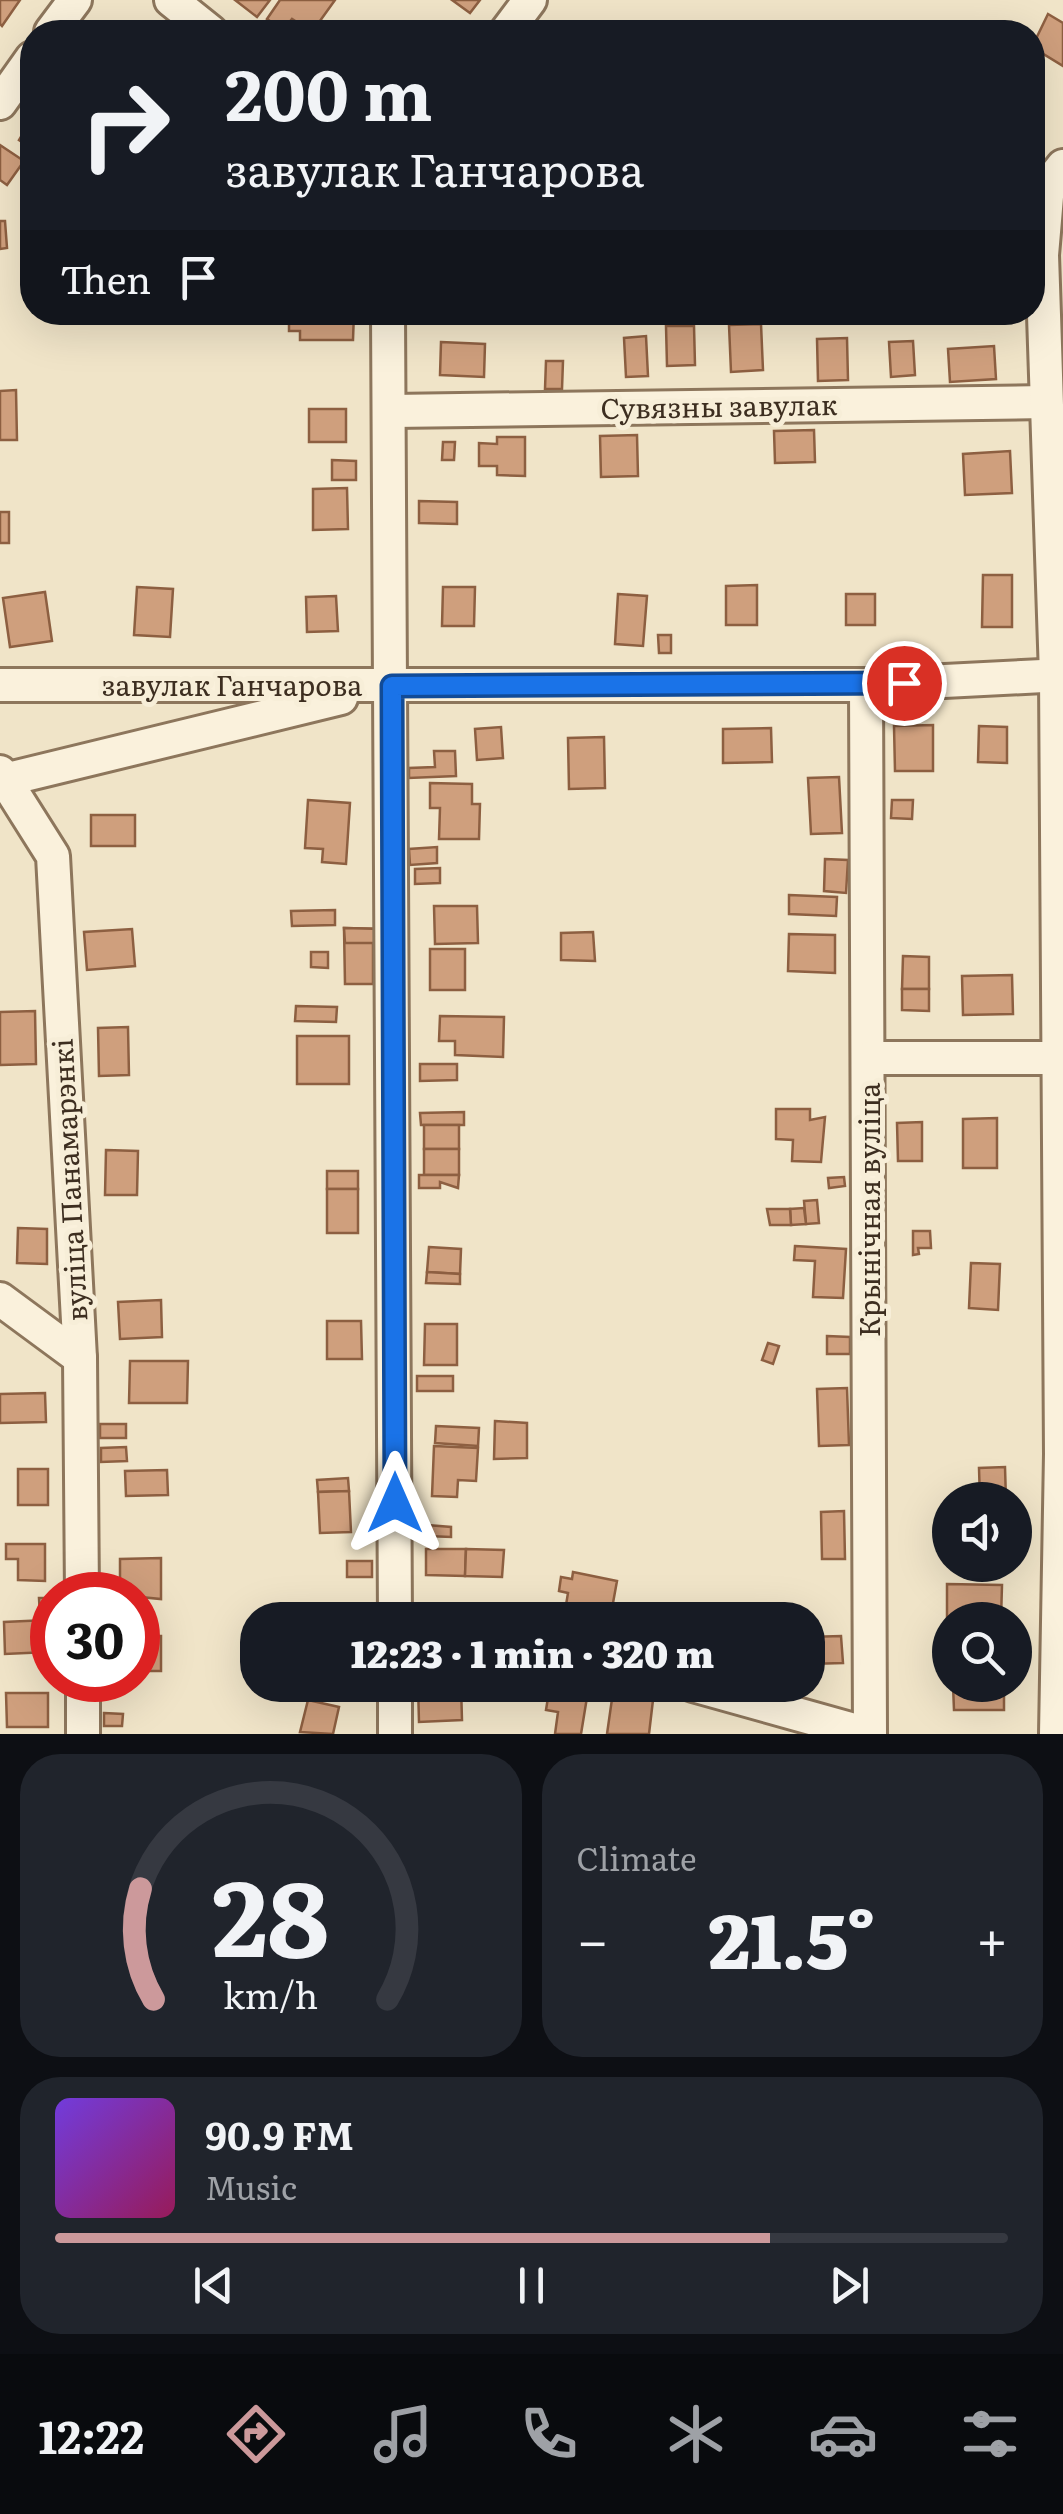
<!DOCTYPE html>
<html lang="en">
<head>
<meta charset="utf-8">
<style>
	body { margin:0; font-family:Literata,serif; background:#20242c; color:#f1f3f6; height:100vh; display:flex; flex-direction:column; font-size:38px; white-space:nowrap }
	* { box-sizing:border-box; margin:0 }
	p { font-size:32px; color:#9ea1a6 }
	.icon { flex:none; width:55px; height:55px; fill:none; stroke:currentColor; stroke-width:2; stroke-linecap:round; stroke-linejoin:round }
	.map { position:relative; height:1734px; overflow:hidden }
	.details { display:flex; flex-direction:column; gap:20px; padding:20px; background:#0d0f14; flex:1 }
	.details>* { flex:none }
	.guide { position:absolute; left:20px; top:20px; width:1025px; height:305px; border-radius:40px; box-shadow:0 10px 40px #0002; background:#171b24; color:#f1f3f6; overflow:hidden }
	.fabs { position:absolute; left:932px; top:1482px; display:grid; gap:20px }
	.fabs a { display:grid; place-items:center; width:100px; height:100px; border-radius:50%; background:#171b24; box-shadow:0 10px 40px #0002; font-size:50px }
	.speed { position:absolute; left:30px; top:1572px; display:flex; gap:20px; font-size:50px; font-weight:700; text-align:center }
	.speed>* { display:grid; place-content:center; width:130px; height:130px; border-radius:50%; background:#171b24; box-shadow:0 10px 40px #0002; line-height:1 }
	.speed .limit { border:15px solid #d22; background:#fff; color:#111 }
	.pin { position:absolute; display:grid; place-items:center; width:85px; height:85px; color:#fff; margin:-42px; border:5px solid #fff; border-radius:50%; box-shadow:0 2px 10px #0007 }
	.me { position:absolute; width:110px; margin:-55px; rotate:0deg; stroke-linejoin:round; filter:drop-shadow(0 0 8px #0008) }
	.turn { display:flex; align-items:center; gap:35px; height:210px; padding:0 40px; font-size:45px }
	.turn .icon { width:130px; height:130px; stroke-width:2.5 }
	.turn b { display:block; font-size:70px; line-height:85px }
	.then { display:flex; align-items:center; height:95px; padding:0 40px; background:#0003; gap:20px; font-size:38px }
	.big { font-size:75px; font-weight:800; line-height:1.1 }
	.details .widget { flex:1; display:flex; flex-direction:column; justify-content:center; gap:15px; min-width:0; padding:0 35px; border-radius:40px; background:#20242c }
	.details .dial { align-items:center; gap:0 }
	.dial svg { height:260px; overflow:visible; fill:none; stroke:#363941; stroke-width:7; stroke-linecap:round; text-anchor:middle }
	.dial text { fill:#f1f3f6; stroke:none }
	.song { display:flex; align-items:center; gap:30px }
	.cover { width:120px; height:120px; border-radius:15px; background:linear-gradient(135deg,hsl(260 70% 55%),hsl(330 70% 35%)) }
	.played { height:10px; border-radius:5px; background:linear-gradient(90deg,#cc999b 75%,#363941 75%) }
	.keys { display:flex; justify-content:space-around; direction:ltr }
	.heat { display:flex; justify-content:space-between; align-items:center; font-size:55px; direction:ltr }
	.details .tiles { flex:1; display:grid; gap:20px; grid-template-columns:1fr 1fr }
	.widget:last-child { grid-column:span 2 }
	.trip { position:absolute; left:240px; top:1602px; width:585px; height:100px; border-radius:40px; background:#171b24; box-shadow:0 10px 40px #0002; font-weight:800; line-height:100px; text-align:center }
	.tabs { display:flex; height:160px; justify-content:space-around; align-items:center; background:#090b0e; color:#9ea1a6 }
	.tabs .icon { width:70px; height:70px }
	.tabs .on { color:#cc999b }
	.tabs b { font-size:45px; color:#f1f3f6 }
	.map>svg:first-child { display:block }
</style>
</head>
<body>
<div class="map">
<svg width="1063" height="1734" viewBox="0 0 1063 1734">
	<rect width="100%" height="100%" fill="#f0e4c8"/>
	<!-- building -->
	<g fill="#cf9f7d" stroke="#8d5f41" stroke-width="2.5">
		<path d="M0,0H20L2,26L0,24Z"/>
		<path d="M235,0H270L257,17Z"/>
		<path d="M280,0H335L312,32L292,19L283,30L267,19Z"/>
		<path d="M452,0H480L470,13Z"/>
		<path d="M1048,14L1063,23V66L1032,47Z"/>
		<path d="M32,118V159L26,155L31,148L19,140Z"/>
		<path d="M0,145L24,161L7,185L0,180Z"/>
		<path d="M0,221H5L7,248L0,249Z"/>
		<path d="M302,312H354L353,340H300V331H289V319H302Z"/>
		<path d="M761,324L763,370L731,372L729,325Z"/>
		<path d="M666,326H694L695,365L667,366Z"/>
		<path d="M646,336L648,376L626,377L624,338Z"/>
		<path d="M847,338L848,380L818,381L817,339Z"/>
		<path d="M913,341L915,375L891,377L889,342Z"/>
		<path d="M441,342L485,344L484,377L440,375Z"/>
		<path d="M994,346L996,379L950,382L948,349Z"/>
		<path d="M546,361H563L562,389H545Z"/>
		<path d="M16,390L17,440H0V391Z"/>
		<rect x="309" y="409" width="37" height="33"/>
		<path d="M814,430L815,462L775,463L774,431Z"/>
		<path d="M637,435L638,476L601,477L600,436Z"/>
		<path d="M497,437H525V476L497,475V466H479V443L497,444Z"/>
		<path d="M443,442H455L454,460H442Z"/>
		<path d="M1010,451L1012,493L965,495L963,454Z"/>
		<path d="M332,460L356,461V480H332Z"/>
		<path d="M347,488L348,529L313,530V489Z"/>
		<path d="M419,501L457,502V524L419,523Z"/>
		<rect x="0" y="512" width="9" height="31"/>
		<path d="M983,575H1012V627H982Z"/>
		<path d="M757,585V625H726V586Z"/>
		<path d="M137,587L173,589L170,637L134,635Z"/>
		<path d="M443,587H475L474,626H442Z"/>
		<path d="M45,592L52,641L10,647L3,598Z"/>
		<path d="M618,594L647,596L643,646L615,644Z"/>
		<rect x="846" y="594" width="29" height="31"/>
		<path d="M336,596L338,631L307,632L306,597Z"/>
		<path d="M658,635H671V653H659Z"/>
		<path d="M933,725V771H895L894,726Z"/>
		<path d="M979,726L1007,727V763L978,762Z"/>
		<path d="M501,727L503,758L477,760L475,729Z"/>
		<path d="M771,728L772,762L723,763V729Z"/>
		<path d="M604,737L605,788L569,789L568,738Z"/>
		<path d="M434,751H455L456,776L409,778V768L435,767Z"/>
		<path d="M839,777L842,833L811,834L808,778Z"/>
		<path d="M430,783L472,784V804H480L479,839H439L440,808H430Z"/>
		<path d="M308,800L350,803L346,864L322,862L323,849L305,848Z"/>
		<path d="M892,800H913L912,819L891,818Z"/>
		<rect x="91" y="815" width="44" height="31"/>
		<path d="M437,847V863L410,865L409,849Z"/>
		<path d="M825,859L848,860L846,893L824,891Z"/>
		<path d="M440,868V883L415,884V869Z"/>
		<path d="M789,895L837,897L836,916L789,914Z"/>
		<path d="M434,906H477L478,943L435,944Z"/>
		<path d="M335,910V925L292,926L291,911Z"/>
		<path d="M344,928L382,929V943H373V984H345Z"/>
		<path d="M344,928L382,929V943H345Z"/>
		<path d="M132,929L135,966L87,970L84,932Z"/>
		<path d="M593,932L595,961L561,960V933Z"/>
		<path d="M789,934L835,935V973L788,971Z"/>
		<rect x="430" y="949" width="35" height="41"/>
		<path d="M311,952H328V968L311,967Z"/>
		<path d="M903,956L929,957V989H902Z"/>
		<path d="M1012,975L1013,1014L963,1015L962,976Z"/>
		<path d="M902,989H929V1011L902,1010Z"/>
		<path d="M296,1006L337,1007L336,1022L295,1021Z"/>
		<path d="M35,1011L36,1064L0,1065V1012Z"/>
		<path d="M440,1016L504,1017L503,1057L455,1055V1041H439Z"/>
		<path d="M128,1027L129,1075L99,1076L98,1028Z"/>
		<rect x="297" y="1036" width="52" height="48"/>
		<path d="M420,1064H457V1080L420,1081Z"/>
		<path d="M776,1109H810V1120L825,1117L821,1162L792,1161L793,1140L776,1139Z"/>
		<path d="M464,1112V1125H421L420,1113Z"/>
		<path d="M997,1118V1168H963V1119Z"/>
		<path d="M922,1122V1161H898L897,1123Z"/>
		<rect x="424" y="1125" width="35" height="24"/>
		<rect x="424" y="1149" width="35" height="26"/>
		<path d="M106,1150L138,1151L137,1195H105Z"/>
		<rect x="327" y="1171" width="31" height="18"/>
		<path d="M419,1175H459L458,1188L440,1182V1188H419Z"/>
		<path d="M844,1177L845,1186L829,1188L828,1178Z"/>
		<rect x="327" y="1189" width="31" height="44"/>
		<path d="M817,1200L819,1223L806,1224L804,1201Z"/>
		<path d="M804,1208L806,1224L791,1225L790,1209Z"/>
		<path d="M767,1209H790L791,1225H770Z"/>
		<path d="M18,1228L47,1229V1264L17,1263Z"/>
		<path d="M913,1231H930L931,1248H918L919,1254L913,1255Z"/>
		<path d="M795,1246L846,1249L843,1298L813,1297L815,1261L794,1260Z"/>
		<path d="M429,1247L461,1249L460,1274L427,1272Z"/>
		<path d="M971,1263L1000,1264L998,1310L969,1308Z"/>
		<path d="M427,1272L460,1274V1284L426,1283Z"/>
		<path d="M161,1300L162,1337L120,1339L118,1302Z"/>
		<path d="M327,1321H361L362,1359H327Z"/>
		<path d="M425,1324H457V1365H424Z"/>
		<path d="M827,1336L850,1337V1354H827Z"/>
		<path d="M768,1343L779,1346L773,1364L762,1360Z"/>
		<path d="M130,1361H188L187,1403H129Z"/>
		<rect x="417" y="1376" width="36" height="15"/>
		<path d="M847,1388L849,1445L819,1446L817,1389Z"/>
		<path d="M45,1393L46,1422L0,1423V1394Z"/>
		<path d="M495,1421L527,1423V1458L494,1459Z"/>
		<rect x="100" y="1424" width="26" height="14"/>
		<path d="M436,1426L479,1428L478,1446L435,1443Z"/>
		<path d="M434,1446L478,1448L476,1481L458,1480L457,1497L432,1496Z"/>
		<path d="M126,1447L127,1461L101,1462V1448Z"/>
		<path d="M1005,1467L1006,1500H980L979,1468Z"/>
		<rect x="18" y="1469" width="30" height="36"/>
		<path d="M167,1470L168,1495L126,1496L125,1471Z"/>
		<path d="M348,1478L349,1491L318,1492L317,1480Z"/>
		<path d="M349,1491L351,1532L320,1533L318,1492Z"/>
		<path d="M844,1511L845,1559H822L821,1512Z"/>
		<path d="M427,1525L451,1527V1537L427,1536Z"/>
		<path d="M6,1544H45V1581L18,1580V1559H6Z"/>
		<path d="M426,1549H466L465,1576L426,1575Z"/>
		<path d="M466,1549L504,1550L502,1577L465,1576Z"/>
		<path d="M161,1558V1599L120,1595V1559Z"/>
		<rect x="347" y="1561" width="25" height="16"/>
		<path d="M573,1572L617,1581L611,1614L566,1605L568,1593L559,1591L561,1577L572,1579Z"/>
		<path d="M947,1584L1002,1585L1001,1620L947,1622Z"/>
		<path d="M39,1598H52V1617H40Z"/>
		<path d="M47,1620L48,1652L5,1654L4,1622Z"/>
		<rect x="138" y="1636" width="23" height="35"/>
		<path d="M841,1636L843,1663L808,1664V1637Z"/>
		<path d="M418,1685H461L462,1720L419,1722Z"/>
		<path d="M477,1685H517L515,1700L475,1694Z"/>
		<path d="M550,1685H589L581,1734H555L558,1712L546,1710Z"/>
		<path d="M614,1685H631L630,1697L653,1700L649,1734H607Z"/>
		<path d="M953,1685H1004V1710H954Z"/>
		<path d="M6,1693H48V1727H7Z"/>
		<path d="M308,1700L339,1707L333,1734L300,1732Z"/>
		<path d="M104,1713L123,1714L122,1726H104Z"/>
	</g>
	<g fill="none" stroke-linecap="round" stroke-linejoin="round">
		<!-- minor casing -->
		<g stroke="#8d765c" stroke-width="38">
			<g id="minor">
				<path d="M171,0L211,32"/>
				<path d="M51,32L75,0"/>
				<path d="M506,32L530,0"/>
				<path d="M0,103L32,58"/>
				<path d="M388,312L395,1620"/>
				<path d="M392,411L1046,402"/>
				<path d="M0,685H866L1063,675"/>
				<path d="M866,685L870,1734"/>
				<path d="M0,772L53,856L80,1358L82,1595"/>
				<path d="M0,781L341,698"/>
				<path d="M870,1058H1063"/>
				<path d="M0,1299L80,1358"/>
				<path d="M83,1680V1734"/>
				<path d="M693,1685L868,1734"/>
				<path d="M395,1734V1685"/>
				<path d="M1056,1734L1061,1454L1056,675L1042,255L1048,185L1063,166"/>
			</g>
		</g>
		<!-- minor -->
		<use href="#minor" stroke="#faf1dc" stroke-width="32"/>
	</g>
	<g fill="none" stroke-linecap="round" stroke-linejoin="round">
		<!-- route casing -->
		<g stroke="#114b97" stroke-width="25">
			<path id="route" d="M395,1503L392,686L904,683"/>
		</g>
		<!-- route -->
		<use href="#route" stroke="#1a73e8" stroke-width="18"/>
	</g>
	<g text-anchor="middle" stroke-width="10" stroke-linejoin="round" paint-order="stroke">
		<!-- street labels -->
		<g font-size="28" fill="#3d2e20" stroke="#f7eed8">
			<text transform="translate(719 407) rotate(-1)" y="10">Сувязны завулак</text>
			<text x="232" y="696">завулак Ганчарова</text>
			<text transform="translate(70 1180) rotate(-93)" y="10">вуліца Панамарэнкі</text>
			<text transform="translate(870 1210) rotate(-90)" y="10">Крынічная вуліца</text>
		</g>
	</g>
</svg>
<div class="fabs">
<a><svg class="icon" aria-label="sound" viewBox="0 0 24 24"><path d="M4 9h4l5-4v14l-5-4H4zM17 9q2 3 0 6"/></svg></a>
<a><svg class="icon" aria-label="search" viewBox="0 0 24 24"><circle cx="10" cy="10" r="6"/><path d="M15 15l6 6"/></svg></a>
</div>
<div class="speed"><div class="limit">30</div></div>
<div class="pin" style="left:904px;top:683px;background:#d93025"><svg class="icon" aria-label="arrive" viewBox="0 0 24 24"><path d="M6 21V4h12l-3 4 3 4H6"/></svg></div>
<svg class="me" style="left:395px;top:1503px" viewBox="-20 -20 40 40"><path d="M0-17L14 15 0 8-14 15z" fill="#1a73e8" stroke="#fff" stroke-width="4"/></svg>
<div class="trip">12:23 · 1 min · 320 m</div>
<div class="guide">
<div class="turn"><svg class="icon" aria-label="right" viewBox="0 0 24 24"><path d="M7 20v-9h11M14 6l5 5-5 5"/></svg><div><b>200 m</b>завулак Ганчарова</div></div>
<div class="then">Then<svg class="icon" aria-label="arrive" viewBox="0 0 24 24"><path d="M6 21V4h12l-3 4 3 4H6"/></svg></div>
</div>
</div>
<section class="details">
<div class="tiles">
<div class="widget dial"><svg viewBox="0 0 100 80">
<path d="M14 69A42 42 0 1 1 86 69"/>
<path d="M14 69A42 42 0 0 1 10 35" stroke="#cc999b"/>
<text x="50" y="56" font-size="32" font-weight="700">28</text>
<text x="50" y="72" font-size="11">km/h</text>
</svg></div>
<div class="widget"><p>Climate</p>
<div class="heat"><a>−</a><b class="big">21.5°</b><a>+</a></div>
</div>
<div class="widget">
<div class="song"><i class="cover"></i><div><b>90.9 FM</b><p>Music</p></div></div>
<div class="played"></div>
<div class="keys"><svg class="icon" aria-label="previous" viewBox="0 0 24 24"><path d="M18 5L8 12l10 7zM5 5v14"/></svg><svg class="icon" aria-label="pause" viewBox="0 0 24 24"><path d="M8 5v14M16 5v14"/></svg><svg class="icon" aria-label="next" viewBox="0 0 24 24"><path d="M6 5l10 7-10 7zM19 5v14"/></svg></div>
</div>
</div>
</section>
<nav class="tabs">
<b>12:22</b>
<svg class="icon on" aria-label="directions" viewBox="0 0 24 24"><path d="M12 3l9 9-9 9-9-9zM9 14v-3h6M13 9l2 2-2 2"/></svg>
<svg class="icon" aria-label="music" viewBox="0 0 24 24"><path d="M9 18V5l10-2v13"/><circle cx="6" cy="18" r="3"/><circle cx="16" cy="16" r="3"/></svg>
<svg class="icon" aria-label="phone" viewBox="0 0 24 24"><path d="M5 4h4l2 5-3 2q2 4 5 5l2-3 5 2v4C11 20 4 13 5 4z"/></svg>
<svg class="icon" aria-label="climate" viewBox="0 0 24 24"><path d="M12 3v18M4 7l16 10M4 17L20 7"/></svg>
<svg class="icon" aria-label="car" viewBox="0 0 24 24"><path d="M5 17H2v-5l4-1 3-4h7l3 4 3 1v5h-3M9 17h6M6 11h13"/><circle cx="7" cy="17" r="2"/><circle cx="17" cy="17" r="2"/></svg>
<svg class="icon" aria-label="filters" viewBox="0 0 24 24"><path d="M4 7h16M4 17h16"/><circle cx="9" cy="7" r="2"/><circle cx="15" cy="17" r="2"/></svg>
</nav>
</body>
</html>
